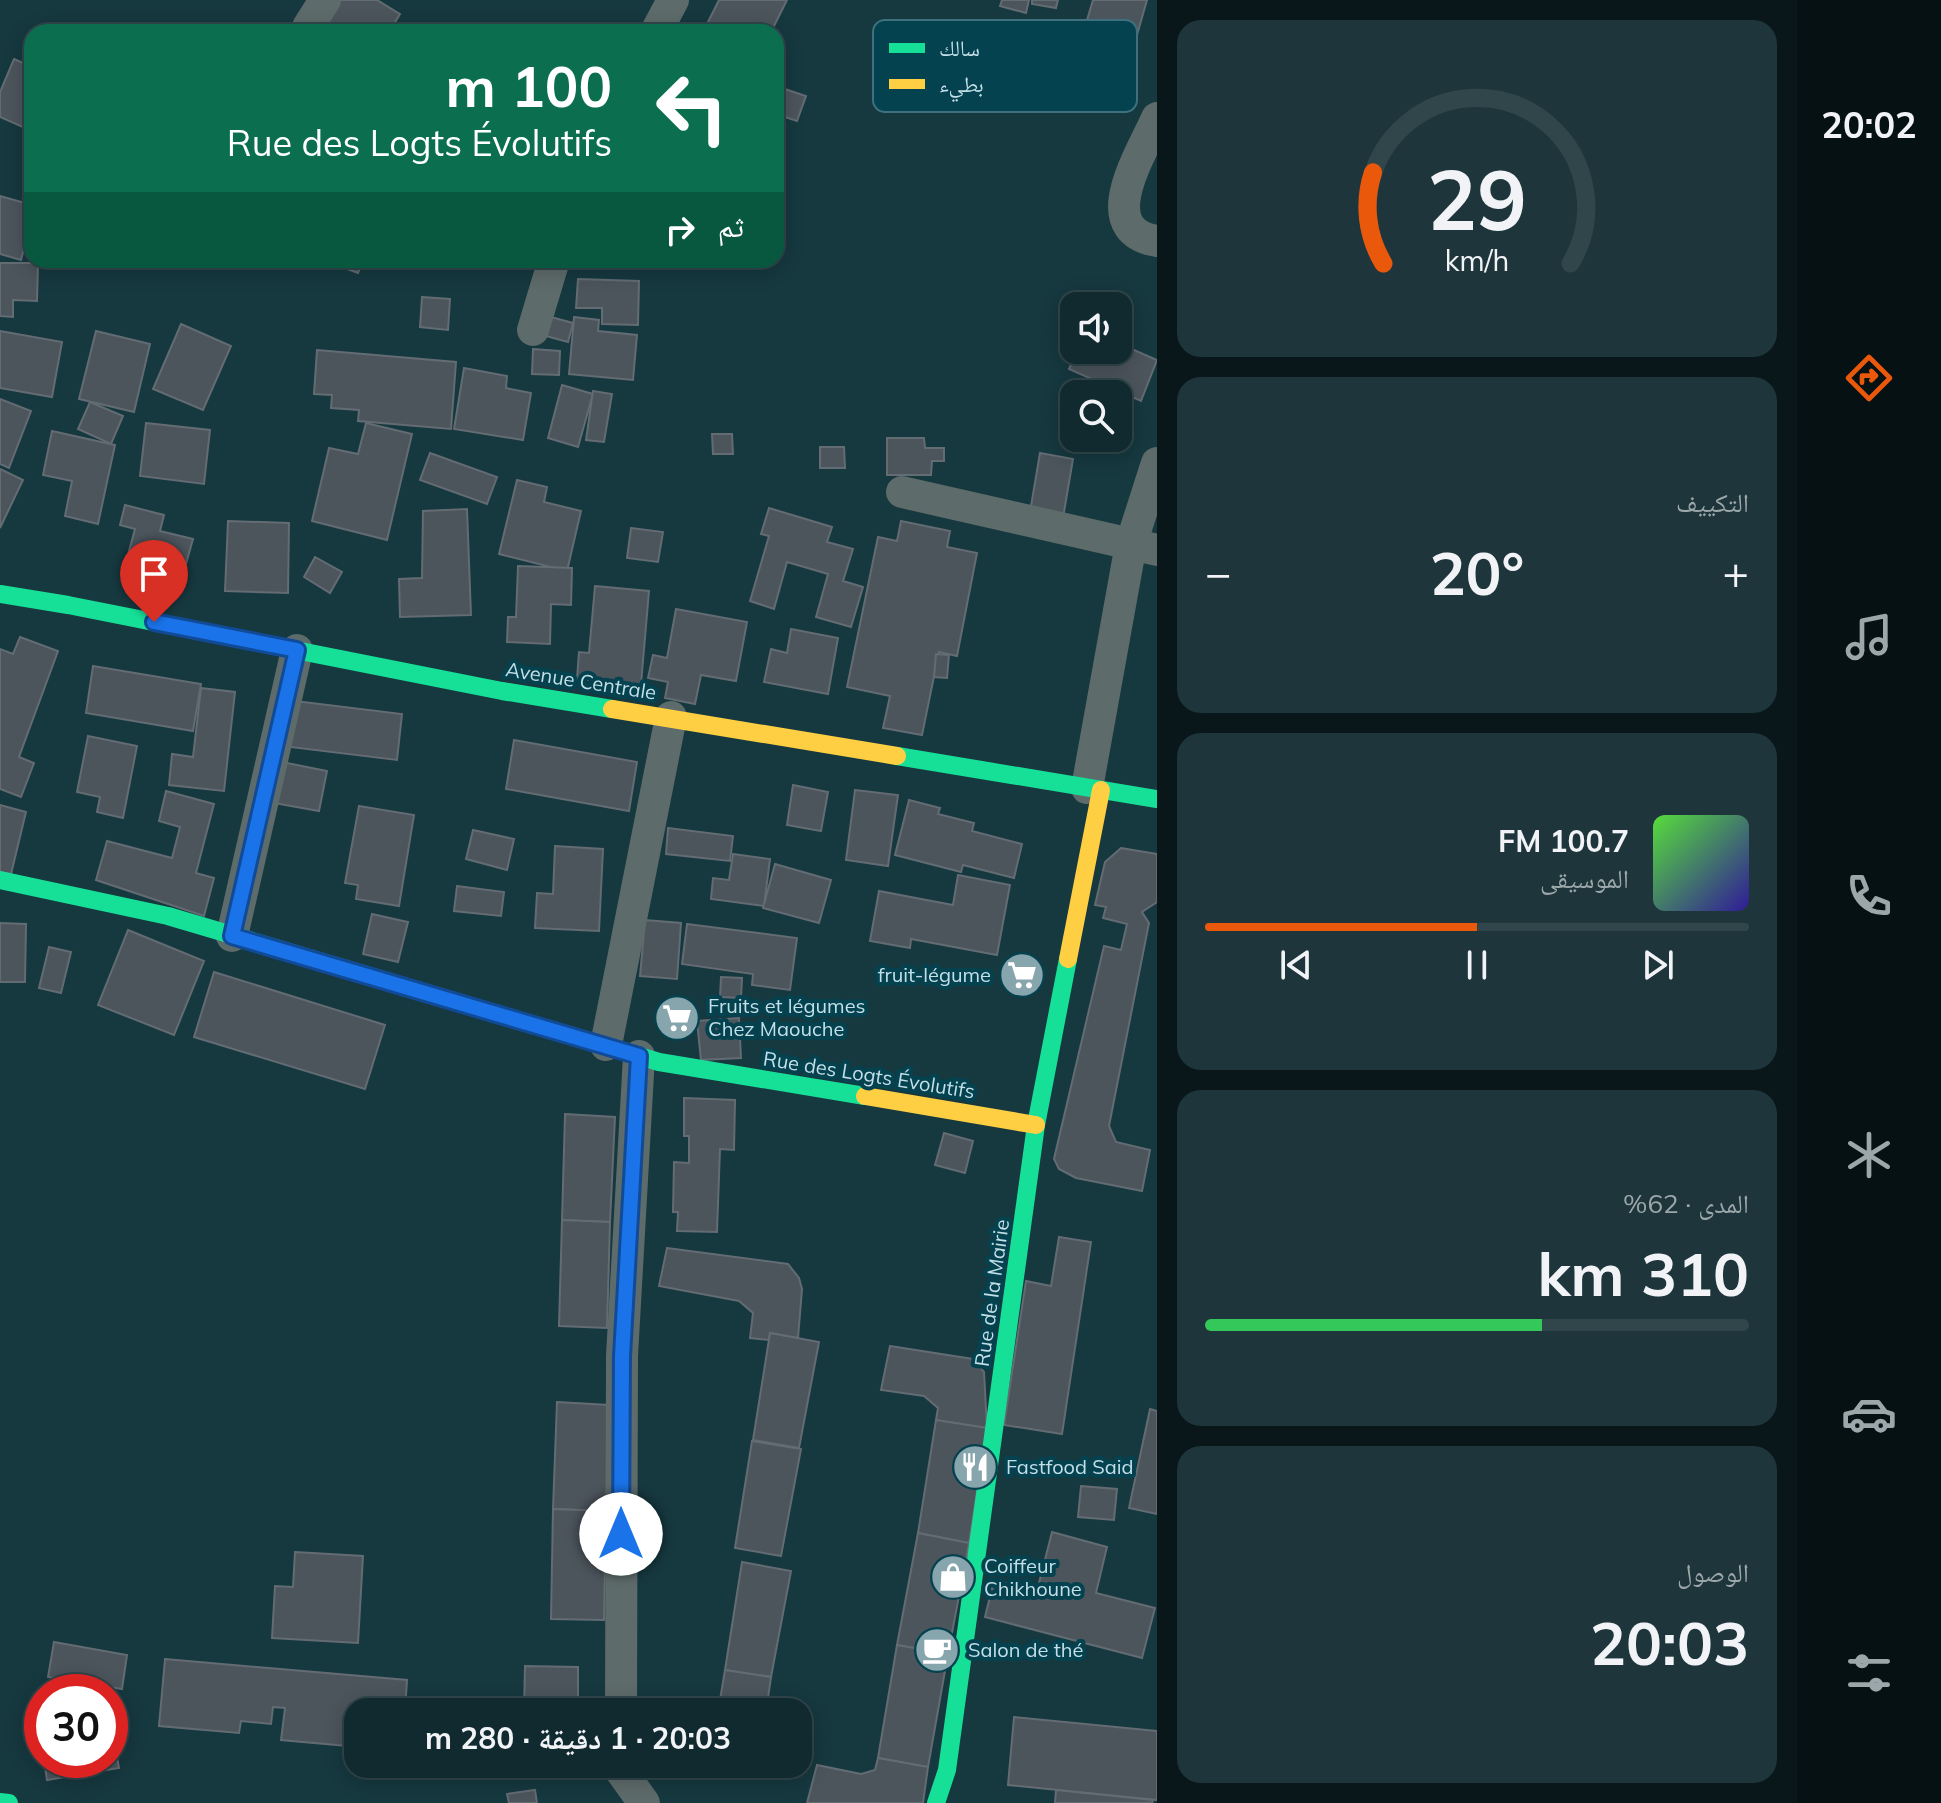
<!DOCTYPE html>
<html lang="ar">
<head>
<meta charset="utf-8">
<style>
	body { margin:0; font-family:Mulish,"Noto Naskh Arabic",sans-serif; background:#1e363b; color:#f1f3f6; direction:rtl; height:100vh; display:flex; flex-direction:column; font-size:30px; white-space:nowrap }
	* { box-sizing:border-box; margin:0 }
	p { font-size:26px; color:#9ca7aa }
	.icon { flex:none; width:44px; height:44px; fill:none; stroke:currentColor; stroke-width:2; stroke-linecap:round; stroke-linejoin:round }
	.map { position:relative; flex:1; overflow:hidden; direction:ltr }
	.drawer { display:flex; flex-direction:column; gap:20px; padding:20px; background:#09171a; width:640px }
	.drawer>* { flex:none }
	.guide { position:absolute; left:24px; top:24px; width:760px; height:244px; border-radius:24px; box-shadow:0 4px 20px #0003,0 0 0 2px #30464b; direction:rtl; background:#0b6e4f; color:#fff; overflow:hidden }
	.fabs { position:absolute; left:1060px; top:292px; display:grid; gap:16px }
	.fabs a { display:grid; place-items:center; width:72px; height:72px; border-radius:16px; background:#102a2f; box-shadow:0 4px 20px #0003,0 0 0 2px #30464b; font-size:40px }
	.speed { position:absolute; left:24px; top:1674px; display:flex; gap:16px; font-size:40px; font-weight:700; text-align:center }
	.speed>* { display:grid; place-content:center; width:104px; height:104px; border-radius:50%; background:#102a2f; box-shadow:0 4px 20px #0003,0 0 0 2px #30464b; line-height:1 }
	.speed .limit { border:12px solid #d22; background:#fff; color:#111 }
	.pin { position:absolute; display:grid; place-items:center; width:68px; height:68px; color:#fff; margin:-82px -34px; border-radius:50% 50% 50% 0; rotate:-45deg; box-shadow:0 0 8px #0007 }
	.pin .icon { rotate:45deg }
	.me { position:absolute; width:88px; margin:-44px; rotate:0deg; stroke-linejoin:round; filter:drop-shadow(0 0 6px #0008) }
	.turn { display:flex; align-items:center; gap:28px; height:168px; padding:0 40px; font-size:36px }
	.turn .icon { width:104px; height:104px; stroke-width:2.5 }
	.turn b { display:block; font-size:56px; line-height:68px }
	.then { display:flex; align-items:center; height:76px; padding:0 40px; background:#0003; gap:16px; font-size:30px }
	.big { font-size:60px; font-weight:700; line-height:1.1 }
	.drawer .widget { flex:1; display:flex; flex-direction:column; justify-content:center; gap:12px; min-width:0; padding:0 28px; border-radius:24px; background:#1e363b }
	.drawer .dial { align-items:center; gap:0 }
	.dial svg { height:208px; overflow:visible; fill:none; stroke:#30464b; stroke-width:7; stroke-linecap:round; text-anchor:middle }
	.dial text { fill:#f1f3f6; stroke:none }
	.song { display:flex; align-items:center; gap:24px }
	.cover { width:96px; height:96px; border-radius:12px; background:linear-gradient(135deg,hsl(110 70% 55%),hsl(250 70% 35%)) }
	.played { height:8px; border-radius:4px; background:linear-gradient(90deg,#ea580c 50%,#30464b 50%) }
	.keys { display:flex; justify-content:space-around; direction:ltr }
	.heat { display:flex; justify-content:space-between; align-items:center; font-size:44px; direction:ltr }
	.charge { height:12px; border-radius:6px; background:linear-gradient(90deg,#34c759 62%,#30464b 0) }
	.trip { position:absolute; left:344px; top:1698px; width:468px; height:80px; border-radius:24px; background:#102a2f; box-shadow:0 4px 20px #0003,0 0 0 2px #30464b; font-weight:700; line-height:80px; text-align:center; direction:rtl }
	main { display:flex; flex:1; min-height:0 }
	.tab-bar { display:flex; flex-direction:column; width:144px; justify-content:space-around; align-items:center; background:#061113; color:#9ca7aa }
	.tab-bar .icon { width:56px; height:56px }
	.tab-bar .on { color:#ea580c }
	.tab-bar b { font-size:36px; color:#f1f3f6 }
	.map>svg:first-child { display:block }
</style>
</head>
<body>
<main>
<nav class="tab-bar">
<b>20:02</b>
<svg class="icon on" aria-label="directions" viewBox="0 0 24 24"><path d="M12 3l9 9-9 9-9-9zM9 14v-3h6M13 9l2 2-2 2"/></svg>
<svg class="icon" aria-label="music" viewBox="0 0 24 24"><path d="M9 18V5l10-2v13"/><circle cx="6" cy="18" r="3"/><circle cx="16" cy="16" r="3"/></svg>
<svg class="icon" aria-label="phone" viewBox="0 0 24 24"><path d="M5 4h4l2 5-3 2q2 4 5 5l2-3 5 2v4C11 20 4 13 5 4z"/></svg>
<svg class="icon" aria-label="climate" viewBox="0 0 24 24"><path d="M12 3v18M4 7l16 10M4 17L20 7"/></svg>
<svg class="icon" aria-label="car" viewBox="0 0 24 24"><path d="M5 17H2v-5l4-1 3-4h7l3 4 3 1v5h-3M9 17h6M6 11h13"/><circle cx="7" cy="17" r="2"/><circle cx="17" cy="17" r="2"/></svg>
<svg class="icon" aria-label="filters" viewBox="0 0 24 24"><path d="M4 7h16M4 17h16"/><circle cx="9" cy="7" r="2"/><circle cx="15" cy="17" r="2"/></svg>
</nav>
<section class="drawer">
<div class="widget dial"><svg viewBox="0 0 100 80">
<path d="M14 69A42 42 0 1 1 86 69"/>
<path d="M14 69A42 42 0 0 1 10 34" stroke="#ea580c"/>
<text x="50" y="56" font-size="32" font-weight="700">29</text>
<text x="50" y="72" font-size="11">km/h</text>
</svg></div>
<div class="widget"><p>التكييف</p>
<div class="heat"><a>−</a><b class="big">20°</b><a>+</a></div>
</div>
<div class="widget">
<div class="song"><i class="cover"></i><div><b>100.7 FM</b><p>الموسيقى</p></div></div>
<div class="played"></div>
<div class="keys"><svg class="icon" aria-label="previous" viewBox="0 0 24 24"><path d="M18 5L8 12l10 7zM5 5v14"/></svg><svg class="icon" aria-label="pause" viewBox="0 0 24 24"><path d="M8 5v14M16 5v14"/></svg><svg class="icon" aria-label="next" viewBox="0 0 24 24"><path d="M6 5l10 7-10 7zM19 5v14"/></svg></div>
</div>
<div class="widget"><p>المدى · 62%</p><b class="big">310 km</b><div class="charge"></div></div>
<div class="widget"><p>الوصول</p><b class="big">20:03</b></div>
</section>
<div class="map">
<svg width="1157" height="1803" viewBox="0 0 1157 1803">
	<rect width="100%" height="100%" fill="#16383f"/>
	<!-- building -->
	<g fill="#4c545c" stroke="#636b73" stroke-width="2">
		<path d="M338,0H377L400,14L389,32H318Z"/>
		<path d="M719,0H787L771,32H703Z"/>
		<path d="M1002,0H1029L1026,13L1000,6Z"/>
		<path d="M1032,0H1058L1056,8L1032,4Z"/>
		<path d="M1093,0H1147L1137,35L1087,20Z"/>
		<path d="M14,59L32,67V131L0,117V92Z"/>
		<path d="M776,86L806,96L797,121L776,114Z"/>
		<path d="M0,196L32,205V219L21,260L0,254Z"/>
		<path d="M323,260H363L358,273Z"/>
		<path d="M0,263H38L37,301L13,300V317L0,316Z"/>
		<path d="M578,279L639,281L638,325L602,324V308H576Z"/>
		<path d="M422,297L450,299L448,330L420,327Z"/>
		<path d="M551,317L573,323L568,342L546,336Z"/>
		<path d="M574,317L599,320L598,331L637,335L633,380L569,374Z"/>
		<path d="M181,324L231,346L203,410L153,389Z"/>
		<path d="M0,331L62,342L52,397L0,388Z"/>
		<path d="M96,331L150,344L134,412L79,399Z"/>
		<path d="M1118,343L1157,360L1141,401L1069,369L1078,350H1118Z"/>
		<path d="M533,349L560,351L559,375L532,374Z"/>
		<path d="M317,350L456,362L451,429L358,421L359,410L331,408L332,395L314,394Z"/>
		<path d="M464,368L507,376L506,388L531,393L523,440L454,429Z"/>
		<path d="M562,385L593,394L578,447L548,438Z"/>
		<path d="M593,391L612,394L604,442L586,440Z"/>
		<path d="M1070,391L1089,394H1074V435L1062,432Z"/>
		<path d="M0,399L31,411L9,468L0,464Z"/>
		<path d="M90,402L123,416L111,444L78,429Z"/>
		<path d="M146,423L210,430L204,484L140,476Z"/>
		<path d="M366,423L412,434L387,540L312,521L329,448L358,454Z"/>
		<path d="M52,431L115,445L98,524L65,516L72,481L43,475Z"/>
		<path d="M712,434H732L733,454H713Z"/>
		<path d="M887,438H924L925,448H944V461H932L931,475H887Z"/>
		<path d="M820,447H844L845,468H820Z"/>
		<path d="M430,453L497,477L487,504L420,480Z"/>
		<path d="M1040,453L1073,459L1063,518L1030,512Z"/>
		<path d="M0,469L23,480L0,528Z"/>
		<path d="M517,480L547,487L544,502L581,511L567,571L499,554Z"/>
		<path d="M125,505L164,515L160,531L193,539L182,578L126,562L135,529L120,525Z"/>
		<path d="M769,508L832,527L827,542L853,549L843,581L863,587L851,627L816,617L828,574L787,562L774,609L750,601L769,536L761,534Z"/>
		<path d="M467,509L471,615L400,617L399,579L422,578L423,511Z"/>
		<path d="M228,521L289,523L288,593L225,591Z"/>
		<path d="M901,521L950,531L947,547L977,553L957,656L939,652L922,735L883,728L890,696L847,687L878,537L897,541Z"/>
		<path d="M631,528L663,532L658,562L627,558Z"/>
		<path d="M315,557L342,572L330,593L304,577Z"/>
		<path d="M518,566L572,568L571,605L551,604L550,644L507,642L508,617H516Z"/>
		<path d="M595,586L649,591L641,684L577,679L579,652L589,653Z"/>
		<path d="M676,609L747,622L736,681L701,675L695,704L665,698L668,682L648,678L653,655L667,658Z"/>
		<path d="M791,629L838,638L828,694L764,682L771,649L787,653Z"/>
		<path d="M20,637L58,651L19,757L34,763L21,797L0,789V649L13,654Z"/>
		<path d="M936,654L949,655L947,678L934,677Z"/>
		<path d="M93,666L201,684L193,731L86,713Z"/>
		<path d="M201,688L235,692L224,791L169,785L172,754L193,757Z"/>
		<path d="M295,701L402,714L397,760L290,747Z"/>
		<path d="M88,736L137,746L123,818L97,812L100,797L77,792Z"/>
		<path d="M514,740L637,762L629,811L506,789Z"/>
		<path d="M282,762L327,771L319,811L274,803Z"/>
		<path d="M793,785L828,792L821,831L787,825Z"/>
		<path d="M855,790L898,795L888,866L846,860Z"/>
		<path d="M166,791L214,804L196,873L214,878L204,916L96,880L107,841L172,858L180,827L159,821Z"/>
		<path d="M909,800L940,808L938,814L974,823L972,831L1022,844L1014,878L963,865L961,872L895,855Z"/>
		<path d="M0,805L26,812L11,874L0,872Z"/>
		<path d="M359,806L414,815L399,906L356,899L358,885L345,883Z"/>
		<path d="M668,828L733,836L730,861L666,854Z"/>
		<path d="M473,830L514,839L507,870L466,859Z"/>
		<path d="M555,846L603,849L599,931L535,928L537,893L553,894Z"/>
		<path d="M1121,848L1157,854V902L1142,912L1149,923L1109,1126L1116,1142L1150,1150L1142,1191L1076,1178L1059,1169L1054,1159L1104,946L1121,950L1127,924L1103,918L1106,907L1095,905L1105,862Z"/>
		<path d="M733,854L770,859L764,906L711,899L713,878L729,880Z"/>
		<path d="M775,864L831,880L819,923L763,908Z"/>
		<path d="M958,875L1010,885L997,955L911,939L910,948L870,941L879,891L953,905Z"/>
		<path d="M457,886L504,892L501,916L454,911Z"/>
		<path d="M372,914L408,922L398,962L363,954Z"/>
		<path d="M645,920L681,923L677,979L640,976Z"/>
		<path d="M0,923L26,924L25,982H0Z"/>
		<path d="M687,924L797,938L790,990L752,985L753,974L682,964Z"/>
		<path d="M128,930L204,961L174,1035L98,1005Z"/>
		<path d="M49,947L71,952L61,993L39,988Z"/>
		<path d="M214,972L385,1025L365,1089L194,1037Z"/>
		<path d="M721,977L742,978L741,998L720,997Z"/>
		<path d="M739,1018L741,1058L701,1060L697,1021Z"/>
		<path d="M684,1098L735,1100L734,1150L720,1149L717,1232L677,1231L678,1212H673L674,1162L689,1163V1136H684Z"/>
		<path d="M565,1114L615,1117L610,1222L562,1220Z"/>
		<path d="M944,1133L973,1141L965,1173L935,1165Z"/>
		<path d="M562,1220L610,1222L607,1328L559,1326Z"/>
		<path d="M1059,1237L1091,1242L1062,1434L1004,1425L1026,1281L1051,1286Z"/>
		<path d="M667,1248L788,1264L799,1278L802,1289L798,1338L770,1333L769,1340L750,1338L753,1313L739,1301L659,1286Z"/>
		<path d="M770,1333L819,1342L799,1448L753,1440Z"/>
		<path d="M890,1346L973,1359L984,1372L987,1428L936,1420L938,1408L924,1396L881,1390Z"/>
		<path d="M557,1402L609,1405L606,1511L553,1509Z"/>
		<path d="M1150,1409L1157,1411V1514L1129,1508Z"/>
		<path d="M936,1420L987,1428L969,1543L918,1533Z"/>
		<path d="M752,1441L801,1449L781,1556L735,1548Z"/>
		<path d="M1081,1486L1117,1489L1114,1520L1078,1517Z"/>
		<path d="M553,1509L606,1511L604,1620L551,1619Z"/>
		<path d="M1052,1532L1107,1547L1096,1593L1155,1608L1142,1658L985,1617L994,1580L1037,1591Z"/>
		<path d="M918,1533L969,1543L948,1654L897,1645Z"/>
		<path d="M295,1552L363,1556L358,1643L272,1638L275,1586L293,1587Z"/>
		<path d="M742,1562L791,1571L771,1677L725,1670Z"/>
		<path d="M54,1642L127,1655L122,1689L48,1677Z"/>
		<path d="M897,1645L948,1654L928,1767L878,1758Z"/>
		<path d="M165,1659L407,1680L405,1712H358V1747L281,1740L285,1708L273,1707L271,1724L241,1721L239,1733L159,1726Z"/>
		<path d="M525,1666L578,1667V1712H524Z"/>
		<path d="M725,1670L771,1677L766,1712H718Z"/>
		<path d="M1014,1717L1157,1731V1800L1008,1785Z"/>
		<path d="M113,1735L119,1768L47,1780L44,1760H110V1736Z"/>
		<path d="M878,1758L928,1767L923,1803H807L817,1765L861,1774L875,1770Z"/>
		<path d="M523,1764H577L576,1777L523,1776Z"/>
		<path d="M710,1764H757L755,1777L709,1769Z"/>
		<path d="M535,1790L537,1803H509L507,1794Z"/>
		<path d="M1056,1790L1153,1800L1152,1803H1055Z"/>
	</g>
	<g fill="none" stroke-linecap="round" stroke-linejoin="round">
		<!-- street -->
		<g stroke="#5d6b6a" stroke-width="32">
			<path d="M308,27L325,0"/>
			<path d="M656,32L673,0"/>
			<path d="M1157,118C1142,153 1091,230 1157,241"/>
			<path d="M533,330L554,260"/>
			<path d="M902,492L1157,550"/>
			<path d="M1087,788L1131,544L1157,463"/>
			<path d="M232,936L297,650"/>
			<path d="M606,1045L671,717"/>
			<path d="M621,1712L622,1356L639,1056"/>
			<path d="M621,1764V1771L644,1803"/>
		</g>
		<!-- fast -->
		<g stroke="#16e098" stroke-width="18">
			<path d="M0,594L68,605L502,691L612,709"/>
			<path d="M897,756L1157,799"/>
			<path d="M0,880L168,916L659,1062L865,1096"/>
			<path d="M0,1802L9,1803"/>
			<path d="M936,1803L947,1770L1036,1125L1068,959"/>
		</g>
		<!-- slow -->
		<g stroke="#ffcf43" stroke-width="18">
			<path d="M612,709L897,756"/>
			<path d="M1068,959L1101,790"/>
			<path d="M865,1096L1036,1125"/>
		</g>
	</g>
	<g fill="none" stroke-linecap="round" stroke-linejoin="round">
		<!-- route casing -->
		<g stroke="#114b97" stroke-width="20">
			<path id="route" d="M154,622L297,650L232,936L639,1056L622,1356L621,1534"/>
		</g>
		<!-- route -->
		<use href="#route" stroke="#1a73e8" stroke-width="14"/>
	</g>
	<!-- icons -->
	<defs>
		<g id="supermarket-disc" transform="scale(2.3)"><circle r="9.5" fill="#87a5ac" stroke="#054250"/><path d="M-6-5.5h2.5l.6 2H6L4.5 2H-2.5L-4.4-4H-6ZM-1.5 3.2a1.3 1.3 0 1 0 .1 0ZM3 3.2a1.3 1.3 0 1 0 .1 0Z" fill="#fff"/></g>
		<g id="restaurant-disc" transform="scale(2.3)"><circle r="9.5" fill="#87a5ac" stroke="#054250"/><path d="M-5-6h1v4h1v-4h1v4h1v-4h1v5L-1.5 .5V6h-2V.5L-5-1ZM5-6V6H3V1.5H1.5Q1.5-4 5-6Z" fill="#fff"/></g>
		<g id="shop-disc" transform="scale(2.3)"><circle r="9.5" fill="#87a5ac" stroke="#054250"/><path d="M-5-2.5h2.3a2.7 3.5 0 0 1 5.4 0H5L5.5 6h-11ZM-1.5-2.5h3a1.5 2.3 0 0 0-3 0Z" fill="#fff"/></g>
		<g id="cafe-disc" transform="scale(2.3)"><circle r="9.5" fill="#87a5ac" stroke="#054250"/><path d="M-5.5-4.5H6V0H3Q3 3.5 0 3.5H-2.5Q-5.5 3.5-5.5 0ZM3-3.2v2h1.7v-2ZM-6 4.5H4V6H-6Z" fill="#fff"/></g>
	</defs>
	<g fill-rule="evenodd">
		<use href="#supermarket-disc" x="1022" y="975"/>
		<use href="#supermarket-disc" x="677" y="1018"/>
		<use href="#restaurant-disc" x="975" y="1467"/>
		<use href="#shop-disc" x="953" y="1577"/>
		<use href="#cafe-disc" x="937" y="1650"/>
	</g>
	<g text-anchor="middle" stroke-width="8" stroke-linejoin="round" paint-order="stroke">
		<!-- street labels -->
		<g font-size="20" fill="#c4dfe7" stroke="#054250">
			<text transform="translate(581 681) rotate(9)" y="7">Avenue Centrale</text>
			<text transform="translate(869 1075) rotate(9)" y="7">Rue des Logts Évolutifs</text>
			<text transform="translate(992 1293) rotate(-82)" y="7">Rue de la Mairie</text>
		</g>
		<!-- poi labels -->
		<g font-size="20" fill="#c4dfe7" stroke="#054250" text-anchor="start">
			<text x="991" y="982" text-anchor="end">fruit-légume</text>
			<text x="708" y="1013">Fruits et légumes<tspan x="708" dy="23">Chez Maouche</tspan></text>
			<text x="1006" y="1474">Fastfood Said</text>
			<text x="984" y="1573">Coiffeur<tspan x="984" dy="23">Chikhoune</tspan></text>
			<text x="968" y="1657">Salon de thé</text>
		</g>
	</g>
	<!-- legend -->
	<rect x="873" y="20" width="264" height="92" rx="12" fill="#054250" stroke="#3e717d" stroke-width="2"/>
	<rect x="889" y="43" width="36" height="10" fill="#16e098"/>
	<rect x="889" y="79" width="36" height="10" fill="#ffcf43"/>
	<g font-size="22" fill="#c4dfe7">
		<text x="939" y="56">سالك</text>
		<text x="939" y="92">بطيء</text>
	</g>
</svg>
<div class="fabs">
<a><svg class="icon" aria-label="sound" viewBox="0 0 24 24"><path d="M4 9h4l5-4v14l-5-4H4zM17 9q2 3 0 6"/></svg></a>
<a><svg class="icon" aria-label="search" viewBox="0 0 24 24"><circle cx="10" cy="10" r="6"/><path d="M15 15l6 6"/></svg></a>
</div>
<div class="speed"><div class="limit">30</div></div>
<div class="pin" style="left:154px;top:622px;background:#d93025"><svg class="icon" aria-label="arrive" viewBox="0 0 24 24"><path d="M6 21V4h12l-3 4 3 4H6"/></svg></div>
<svg class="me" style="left:621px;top:1534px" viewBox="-20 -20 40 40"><circle r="19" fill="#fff"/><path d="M0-13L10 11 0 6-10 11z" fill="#1a73e8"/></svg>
<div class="trip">20:03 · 1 دقيقة · 280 m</div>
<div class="guide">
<div class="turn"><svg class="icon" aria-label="left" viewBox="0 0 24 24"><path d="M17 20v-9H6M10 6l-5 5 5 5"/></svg><div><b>100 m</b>Rue des Logts Évolutifs</div></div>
<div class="then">ثم<svg class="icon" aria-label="right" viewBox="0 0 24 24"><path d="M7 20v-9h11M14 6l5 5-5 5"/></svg></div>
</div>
</div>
</main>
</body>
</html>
